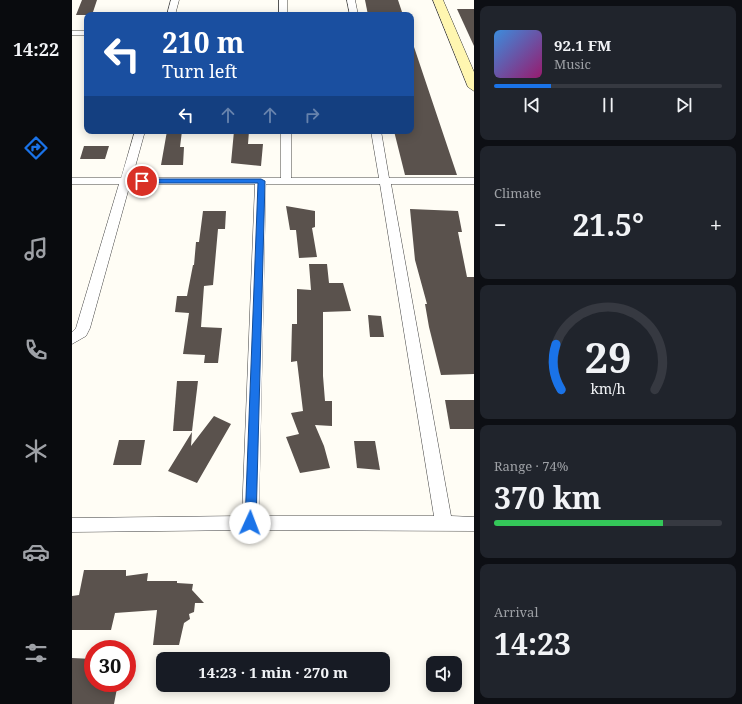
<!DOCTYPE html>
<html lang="en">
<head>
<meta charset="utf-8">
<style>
	body { margin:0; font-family:"Noto Serif",serif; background:#20242c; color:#f1f3f6; height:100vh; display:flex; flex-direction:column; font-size:15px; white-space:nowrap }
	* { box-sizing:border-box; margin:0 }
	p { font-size:13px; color:#9ea1a6 }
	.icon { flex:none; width:22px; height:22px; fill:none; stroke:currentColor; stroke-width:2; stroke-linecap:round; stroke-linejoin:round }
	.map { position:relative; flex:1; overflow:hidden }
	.sheet { display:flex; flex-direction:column; gap:6px; padding:6px; background:#0d0f14; width:268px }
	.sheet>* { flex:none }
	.guide { position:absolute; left:12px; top:12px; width:330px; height:122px; border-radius:8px; box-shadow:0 2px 10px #0003; background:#1a4fa0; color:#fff; overflow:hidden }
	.buttons { position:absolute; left:354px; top:656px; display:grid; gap:8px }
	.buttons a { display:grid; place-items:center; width:36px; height:36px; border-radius:8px; background:#171b24; box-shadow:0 2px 10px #0003; font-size:20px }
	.speed { position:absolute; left:12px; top:640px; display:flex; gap:8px; font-size:20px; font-weight:700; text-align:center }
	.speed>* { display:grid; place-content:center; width:52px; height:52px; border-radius:50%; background:#171b24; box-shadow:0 2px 10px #0003; line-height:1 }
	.speed .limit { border:6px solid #d22; background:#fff; color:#111 }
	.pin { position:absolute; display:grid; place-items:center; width:34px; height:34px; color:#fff; margin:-17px; border:2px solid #fff; border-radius:50%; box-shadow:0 1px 4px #0007 }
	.me { position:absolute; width:44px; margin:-22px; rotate:2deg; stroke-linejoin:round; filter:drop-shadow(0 0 3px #0008) }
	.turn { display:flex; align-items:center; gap:14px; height:84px; padding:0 12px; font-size:18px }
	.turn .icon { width:52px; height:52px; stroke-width:2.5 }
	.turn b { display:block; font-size:28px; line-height:34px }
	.lanes { display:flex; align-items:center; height:38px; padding:0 12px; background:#0003; justify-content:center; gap:20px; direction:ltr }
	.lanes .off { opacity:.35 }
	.big { font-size:30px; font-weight:700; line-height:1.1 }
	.sheet .tile { flex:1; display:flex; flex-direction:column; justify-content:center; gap:6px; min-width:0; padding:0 14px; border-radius:8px; background:#20242c }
	.sheet .dial { align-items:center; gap:0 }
	.dial svg { height:104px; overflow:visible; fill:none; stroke:#363941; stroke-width:7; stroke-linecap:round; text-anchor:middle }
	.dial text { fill:#f1f3f6; stroke:none }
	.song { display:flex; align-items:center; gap:12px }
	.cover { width:48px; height:48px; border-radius:6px; background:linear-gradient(135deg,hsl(210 70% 55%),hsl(320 70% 35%)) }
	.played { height:4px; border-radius:2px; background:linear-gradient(90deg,#1a73e8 25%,#363941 25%) }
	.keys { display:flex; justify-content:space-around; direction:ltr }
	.heat { display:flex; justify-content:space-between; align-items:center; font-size:22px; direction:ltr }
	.charge { height:6px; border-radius:3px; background:linear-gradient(90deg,#34c759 74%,#363941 0) }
	.trip { position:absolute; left:84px; top:652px; width:234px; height:40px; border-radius:8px; background:#171b24; box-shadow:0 2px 10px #0003; font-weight:700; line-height:40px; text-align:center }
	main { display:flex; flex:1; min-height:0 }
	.tab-bar { display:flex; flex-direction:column; width:72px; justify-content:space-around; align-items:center; background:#090b0e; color:#9ea1a6 }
	.tab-bar .icon { width:28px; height:28px }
	.tab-bar .current { color:#1a73e8 }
	.tab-bar b { font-size:18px; color:#f1f3f6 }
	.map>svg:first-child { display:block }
</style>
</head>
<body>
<main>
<nav class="tab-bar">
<b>14:22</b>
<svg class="icon current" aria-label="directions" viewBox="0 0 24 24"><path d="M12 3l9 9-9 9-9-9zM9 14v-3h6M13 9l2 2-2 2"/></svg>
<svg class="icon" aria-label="music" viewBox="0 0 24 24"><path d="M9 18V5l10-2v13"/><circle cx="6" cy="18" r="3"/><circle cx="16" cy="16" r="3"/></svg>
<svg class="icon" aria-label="phone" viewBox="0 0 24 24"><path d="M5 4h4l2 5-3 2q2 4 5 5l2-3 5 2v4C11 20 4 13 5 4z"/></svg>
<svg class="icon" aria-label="climate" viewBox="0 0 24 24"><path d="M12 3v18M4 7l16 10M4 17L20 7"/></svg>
<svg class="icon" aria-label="car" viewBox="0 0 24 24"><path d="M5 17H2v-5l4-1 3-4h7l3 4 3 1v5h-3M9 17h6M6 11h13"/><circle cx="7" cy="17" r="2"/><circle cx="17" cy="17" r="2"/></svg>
<svg class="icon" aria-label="filters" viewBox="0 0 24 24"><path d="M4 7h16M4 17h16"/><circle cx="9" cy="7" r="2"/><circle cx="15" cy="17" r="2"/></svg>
</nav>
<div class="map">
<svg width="402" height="704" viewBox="0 0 402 704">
	<rect width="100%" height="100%" fill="#fffdf5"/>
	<!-- building -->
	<g fill="#5a524d">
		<path d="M10,0H25L20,15H4Z"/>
		<path d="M293,0H326L331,15H296Z"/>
		<path d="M385,9H402V46Z"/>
		<path d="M339,44H341L385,175H333L322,131H339Z"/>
		<path d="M95,131H110L108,147H112L111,165H89Z"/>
		<path d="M162,131H177L176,144H191L189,166L159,163Z"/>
		<path d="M12,146H37L33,159H8Z"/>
		<path d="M214,206L243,211V227L240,228L245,257L227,258L224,230H218Z"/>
		<path d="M338,209L386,211L390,232H386L395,277H402V374L369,375L357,327L353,304H355L343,260Z"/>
		<path d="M131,211H154L153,229H146L141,285L132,286L129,327L150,328L146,363H132L133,355L111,354L117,313L103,312L105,296H115L121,265H122L124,242H127Z"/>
		<path d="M237,264H255L257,283H271L279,311L251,312V376L253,401H260V426L243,425L252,446L258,468L228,473L214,437L227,434L219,413L231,411L225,361L219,362L220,324H225V289L239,290Z"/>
		<path d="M296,315L309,316L312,337H298Z"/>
		<path d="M105,381H126L120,431H101Z"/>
		<path d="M373,400H402V429H378Z"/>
		<path d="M142,416L159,424L125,483L96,471L120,432L119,446Z"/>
		<path d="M47,440H73L69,465H41Z"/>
		<path d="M282,441H303L308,470L285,468Z"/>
		<path d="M12,570H54V576L76,573L75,581H105V583L121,584L120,590L132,603H123L122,612L117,614L118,619L112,623L107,645H81L85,610L43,613L39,630H0V596L7,595Z"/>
		<path d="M0,658L21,659V683H46L42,704H0Z"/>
	</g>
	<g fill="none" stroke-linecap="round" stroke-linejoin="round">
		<!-- street casing -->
		<g stroke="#444" stroke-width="1">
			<g id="street">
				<path d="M99,0H107L103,15H95Z"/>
				<rect x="207" y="0" width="8" height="15"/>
				<path d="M275,0H283L286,15H278Z"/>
				<rect x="0" y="31" width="15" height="4"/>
				<path d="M63,131H73L60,178H209V131H219V178H307L299,131H309L317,178H402V184H319L379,516L402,517V531L178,530L0,532V518L170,516L183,184H58L18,328L14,336L0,344V332L4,328L47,184H0V178H49ZM194,184H308L362,516H187Z"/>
			</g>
		</g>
		<!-- secondary casing -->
		<g stroke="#333" stroke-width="1">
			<path id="secondary" d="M361,0H371L402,72V91L396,87Z"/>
		</g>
		<!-- street -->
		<use href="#street" fill="#fff" fill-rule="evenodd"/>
		<!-- secondary -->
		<use href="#secondary" fill="#fff6b0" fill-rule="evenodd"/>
	</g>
	<!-- route -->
	<path fill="#1a73e8" stroke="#114b97" d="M68,179H189L193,181L184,523L182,527L178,528L174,527L173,523L186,183H70L67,181Z"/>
</svg>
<div class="buttons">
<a><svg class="icon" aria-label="sound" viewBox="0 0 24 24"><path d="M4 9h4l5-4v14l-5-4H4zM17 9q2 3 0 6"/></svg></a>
</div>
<div class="speed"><div class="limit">30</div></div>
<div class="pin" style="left:70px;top:181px;background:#d93025"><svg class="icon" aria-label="arrive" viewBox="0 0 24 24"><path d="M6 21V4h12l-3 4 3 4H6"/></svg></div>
<svg class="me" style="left:178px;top:523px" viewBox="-20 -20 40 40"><circle r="19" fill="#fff"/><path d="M0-13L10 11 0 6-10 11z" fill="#1a73e8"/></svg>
<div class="trip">14:23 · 1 min · 270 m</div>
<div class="guide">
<div class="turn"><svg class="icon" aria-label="left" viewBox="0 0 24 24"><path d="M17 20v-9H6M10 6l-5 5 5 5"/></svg><div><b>210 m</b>Turn left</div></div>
<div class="lanes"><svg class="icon" aria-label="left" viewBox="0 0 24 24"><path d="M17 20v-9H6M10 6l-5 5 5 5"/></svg><svg class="icon off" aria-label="ahead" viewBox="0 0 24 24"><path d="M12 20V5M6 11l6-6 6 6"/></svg><svg class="icon off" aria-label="ahead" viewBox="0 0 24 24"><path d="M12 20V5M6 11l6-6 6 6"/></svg><svg class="icon off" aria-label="right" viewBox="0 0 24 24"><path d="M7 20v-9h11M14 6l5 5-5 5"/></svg></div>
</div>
</div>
<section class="sheet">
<div class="tile">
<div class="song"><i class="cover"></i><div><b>92.1 FM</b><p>Music</p></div></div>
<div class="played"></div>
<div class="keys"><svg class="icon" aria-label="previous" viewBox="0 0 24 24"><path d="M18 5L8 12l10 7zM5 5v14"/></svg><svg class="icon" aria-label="pause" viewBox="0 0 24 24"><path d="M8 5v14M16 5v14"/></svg><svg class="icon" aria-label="next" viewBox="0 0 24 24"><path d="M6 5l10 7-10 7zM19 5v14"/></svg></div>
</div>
<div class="tile"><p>Climate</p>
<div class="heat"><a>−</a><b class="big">21.5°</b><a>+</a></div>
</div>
<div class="tile dial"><svg viewBox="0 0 100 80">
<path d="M14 69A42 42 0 1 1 86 69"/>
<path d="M14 69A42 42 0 0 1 10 34" stroke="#1a73e8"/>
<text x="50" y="56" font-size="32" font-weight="700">29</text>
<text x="50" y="72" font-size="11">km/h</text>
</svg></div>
<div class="tile"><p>Range · 74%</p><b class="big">370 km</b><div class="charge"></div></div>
<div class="tile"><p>Arrival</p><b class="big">14:23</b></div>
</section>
</main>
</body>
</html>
